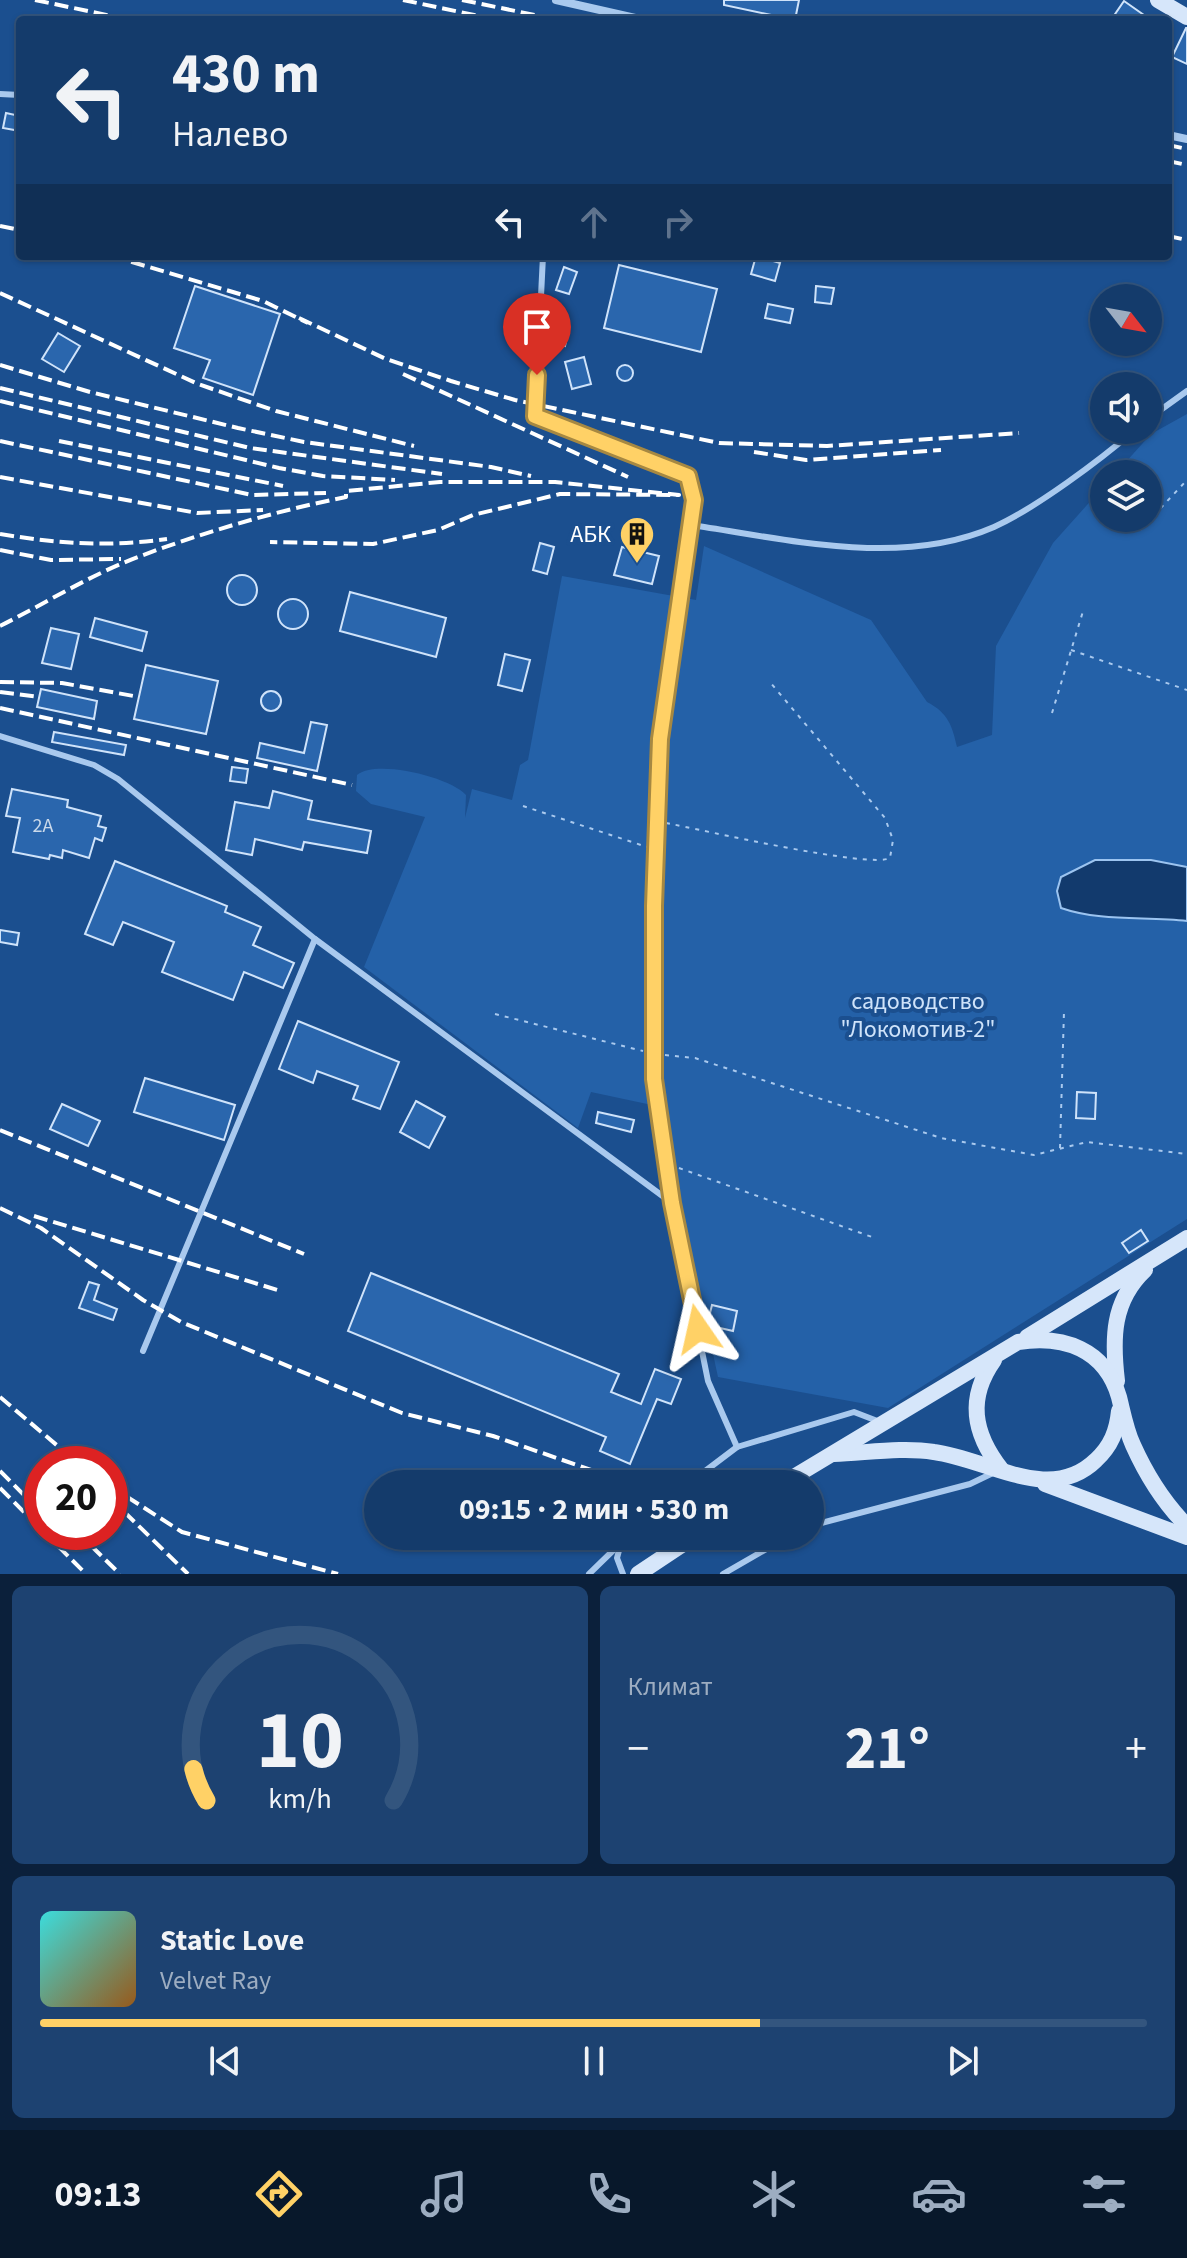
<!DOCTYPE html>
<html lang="ru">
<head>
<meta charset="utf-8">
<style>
	body { margin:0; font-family:"Source Sans 3",sans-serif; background:#1d4271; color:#f1f3f6; height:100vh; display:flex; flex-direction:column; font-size:30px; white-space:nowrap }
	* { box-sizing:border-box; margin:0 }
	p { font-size:26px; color:#9dadc1 }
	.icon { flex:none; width:44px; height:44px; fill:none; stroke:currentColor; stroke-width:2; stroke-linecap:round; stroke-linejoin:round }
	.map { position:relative; height:1574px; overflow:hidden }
	.sheet { display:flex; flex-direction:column; gap:12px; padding:12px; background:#0b203b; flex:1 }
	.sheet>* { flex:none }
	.guide { position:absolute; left:16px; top:16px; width:1156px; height:244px; border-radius:8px; box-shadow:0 2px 6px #0004,0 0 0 2px #33557e; background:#143b6b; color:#f1f3f6; overflow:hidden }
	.needle { width:52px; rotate:121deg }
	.tools { position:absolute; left:1090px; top:284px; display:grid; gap:16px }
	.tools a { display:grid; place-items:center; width:72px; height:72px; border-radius:50%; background:#143b6b; box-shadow:0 2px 6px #0004,0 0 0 2px #33557e; font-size:40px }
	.speed { position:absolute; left:24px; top:1446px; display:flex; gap:16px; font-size:40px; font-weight:700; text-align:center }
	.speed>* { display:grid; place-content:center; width:104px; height:104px; border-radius:50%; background:#143b6b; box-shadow:0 2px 6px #0004,0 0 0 2px #33557e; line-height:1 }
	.speed .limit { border:12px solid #d22; background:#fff; color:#111 }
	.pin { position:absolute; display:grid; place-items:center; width:68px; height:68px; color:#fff; margin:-82px -34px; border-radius:50% 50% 50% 0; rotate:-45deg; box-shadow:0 0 8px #0007 }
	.pin .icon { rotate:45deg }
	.me { position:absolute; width:88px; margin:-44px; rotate:349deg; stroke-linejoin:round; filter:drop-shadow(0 0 6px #0008) }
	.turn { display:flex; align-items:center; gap:28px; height:168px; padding:0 24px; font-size:36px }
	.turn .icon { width:104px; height:104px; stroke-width:2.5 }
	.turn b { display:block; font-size:56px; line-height:68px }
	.lanes { display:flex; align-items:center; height:76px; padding:0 24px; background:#0003; justify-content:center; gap:40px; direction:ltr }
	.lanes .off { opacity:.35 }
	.big { font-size:60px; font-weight:700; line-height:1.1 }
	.sheet .card { flex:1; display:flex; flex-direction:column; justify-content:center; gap:12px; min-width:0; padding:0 28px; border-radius:12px; background:#1d4271 }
	.sheet .dial { align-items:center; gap:0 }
	.dial svg { height:208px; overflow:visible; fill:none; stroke:#33557e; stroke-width:7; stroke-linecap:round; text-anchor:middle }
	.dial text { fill:#f1f3f6; stroke:none }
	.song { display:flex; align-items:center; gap:24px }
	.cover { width:96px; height:96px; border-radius:12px; background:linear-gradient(135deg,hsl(180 70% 55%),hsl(30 70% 35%)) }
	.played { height:8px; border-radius:4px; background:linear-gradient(90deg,#ffd166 65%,#33557e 65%) }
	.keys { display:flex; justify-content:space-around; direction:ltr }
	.heat { display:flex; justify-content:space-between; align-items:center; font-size:44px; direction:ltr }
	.sheet .tiles { flex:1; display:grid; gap:12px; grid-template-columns:1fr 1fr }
	.card:last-child { grid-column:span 2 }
	.trip { position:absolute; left:364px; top:1470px; width:460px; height:80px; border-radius:40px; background:#143b6b; box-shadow:0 2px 6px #0004,0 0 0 2px #33557e; font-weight:700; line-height:80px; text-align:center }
	.tabs { display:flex; height:128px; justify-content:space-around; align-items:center; background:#08182b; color:#9dadc1 }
	.tabs .icon { width:56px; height:56px }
	.tabs .selected { color:#ffd166 }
	.tabs b { font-size:36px; color:#f1f3f6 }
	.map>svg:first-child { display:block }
</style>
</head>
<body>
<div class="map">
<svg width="1187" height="1574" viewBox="0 0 1187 1574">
	<rect width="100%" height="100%" fill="#1b4f8f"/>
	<!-- green -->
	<path fill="#2461a8" d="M1187,414V1219L888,1408L718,1377L674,1173L666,1108L591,1092L578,1128L364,967L425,817L371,804L356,791L357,775C376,759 450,777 466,795L465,818L472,789L512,800L520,765L528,760L562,576L696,600L704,546L871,620L927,702C948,713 952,725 957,747L992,735L996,646L1053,543L1104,486V518H1148V474H1115L1151,434Z"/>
	<!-- water -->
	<path fill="#123a6d" stroke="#9cc4f0" stroke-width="2" d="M1095,860H1151L1187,867V921C1146,916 1101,922 1061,908L1057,891L1061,877Z"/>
	<!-- building -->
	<g fill="#2a66ad" stroke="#cfe3fa" stroke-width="2">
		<path d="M724,0H799L795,20L724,5Z"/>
		<path d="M1124,1L1151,20H1111Z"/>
		<path d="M1186,28H1187V64L1172,57Z"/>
		<path d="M6,113L20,116V131L3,128Z"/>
		<path d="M756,256L780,263L775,281L751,274Z"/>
		<path d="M619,265L717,289L701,352L604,328Z"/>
		<path d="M564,267L577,272L569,294L556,290Z"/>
		<path d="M195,286L280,314L253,395L203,378L210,360L174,348Z"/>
		<path d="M816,286L834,288L831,304L815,302Z"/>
		<path d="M768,304L793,309L790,323L765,318Z"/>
		<path d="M557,326L569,328L565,346L554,344Z"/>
		<path d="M58,333L80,346L64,372L42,359Z"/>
		<path d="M584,357L591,384L572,389L565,362Z"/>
		<circle cx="625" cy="373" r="8"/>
		<path d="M540,543L554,547L547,574L533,570Z"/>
		<path d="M622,547L659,556L652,584L614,575Z"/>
		<circle cx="242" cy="590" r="15"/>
		<path d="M350,592L446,618L436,657L340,631Z"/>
		<circle cx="293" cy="614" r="15"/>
		<path d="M95,618L147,632L142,651L90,637Z"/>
		<path d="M51,628L79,634L71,669L42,663Z"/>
		<path d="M505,654L530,660L522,691L498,685Z"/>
		<path d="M146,665L218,681L206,734L134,719Z"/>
		<path d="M41,689L97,701L94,719L37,707Z"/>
		<circle cx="271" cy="701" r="10"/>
		<path d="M311,722L327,725L317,771L257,758L260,743L304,753Z"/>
		<path d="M54,732L126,745L124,755L52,742Z"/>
		<path d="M232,767L248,769L246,783L230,781Z"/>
		<path d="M12,789L68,800L67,807L101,816L98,826L106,828L102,841L95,838L89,858L63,850L62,858L50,855L49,859L13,852L20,818L6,816Z"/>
		<path d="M273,791L312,801L308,819L371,831L367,853L304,842L302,850L255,839L252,855L226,850L235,802L269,808Z"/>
		<path d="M115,861L227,906L225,912L261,927L253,945L294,963L283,988L244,972L233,1000L162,972L174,942L123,922L113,945L85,934Z"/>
		<path d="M0,930L19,933L17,945L0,942Z"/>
		<path d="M298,1021L399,1062L380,1109L353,1099L358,1086L317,1071L313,1083L279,1069Z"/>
		<path d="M145,1078L235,1105L224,1140L134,1112Z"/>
		<path d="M1077,1092L1096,1093L1095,1119L1076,1118Z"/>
		<path d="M416,1101L445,1117L429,1148L400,1132Z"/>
		<path d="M62,1104L100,1121L88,1146L50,1129Z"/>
		<path d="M598,1112L634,1120L631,1132L596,1123Z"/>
		<path d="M1141,1230L1148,1241L1129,1253L1122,1243Z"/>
		<path d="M371,1273L619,1374L611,1392L641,1404L655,1369L681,1379L671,1404L657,1399L630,1464L600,1451L606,1437L348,1331Z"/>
		<path d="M89,1282L99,1285L94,1300L117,1309L113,1320L79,1308Z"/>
		<path d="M712,1305L737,1311L733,1331L707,1325Z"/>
	</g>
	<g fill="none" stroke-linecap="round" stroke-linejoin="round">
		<!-- path -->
		<g stroke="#a9c9ee" stroke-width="2" stroke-dasharray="4 6" stroke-linecap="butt">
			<path d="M1140,530L1187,480"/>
			<path d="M1071,650L1187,690"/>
			<path d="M1052,713L1084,608"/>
			<path d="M523,806L647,847"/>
			<path d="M666,823C699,829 870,869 890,858L893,840L885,818L769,681"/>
			<path d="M495,1014L643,1051"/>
			<path d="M665,1055L695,1058L941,1138L1034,1155L1087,1142L1187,1154"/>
			<path d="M1060,1148L1064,1011"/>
			<path d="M679,1168L872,1237"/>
		</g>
		<!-- lane -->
		<g stroke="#a9c9ee" stroke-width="6">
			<path d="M0,94L20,95"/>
			<path d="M543,256L535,416L688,476L694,500L660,739L654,906V1079L672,1203L708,1381L737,1447L854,1412L880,1422"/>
			<path d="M1148,419L1187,391"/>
			<path d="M691,525C787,539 900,568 994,527C1036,508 1100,460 1135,430"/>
			<path d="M0,736L94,765L118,779L315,939L672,1203"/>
			<path d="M143,1351L315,939"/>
			<path d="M688,1484L737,1447"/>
			<path d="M810,1526L970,1484L995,1472"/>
			<path d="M621,1543L617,1558L623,1574"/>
			<path d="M589,1574L628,1536"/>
			<path d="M723,1574L789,1536"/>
		</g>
		<!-- street -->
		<g stroke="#a9c9ee" stroke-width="8">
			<path d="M556,0L644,20"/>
			<path d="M1168,135L1187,139"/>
		</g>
		<!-- secondary -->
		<g stroke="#d6e6fa" stroke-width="16">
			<path d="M1158,0L1187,17"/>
			<path d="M1027,1337L1187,1238"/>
			<path d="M994,1360C967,1398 973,1433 1001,1469"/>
			<path d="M1117,1381C1112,1339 1112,1301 1145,1270"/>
			<path d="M834,1454C866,1453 902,1447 934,1452C988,1459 1050,1505 1096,1460C1111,1446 1117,1431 1119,1411"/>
			<path d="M782,1484L1018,1342C1064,1335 1105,1349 1119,1397C1123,1413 1126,1430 1133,1445C1146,1474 1164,1503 1187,1526"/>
			<path d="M1045,1484L1187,1537"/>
			<path d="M638,1574L695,1536"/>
		</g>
		<!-- rail -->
		<g stroke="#fff" stroke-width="4" stroke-dasharray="14 6" stroke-linecap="butt">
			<path d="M35,0L131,20"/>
			<path d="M403,0L498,20"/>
			<path d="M462,0L559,20"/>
			<path d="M1168,145L1187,149"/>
			<path d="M1168,161L1187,165"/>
			<path d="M0,226L20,230"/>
			<path d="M1168,236L1187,240"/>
			<path d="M112,256L263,301L308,323"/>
			<path d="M0,293L198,384L276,411L414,446"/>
			<path d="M299,318L386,359L451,381L515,400L719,443L827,446L1019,433"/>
			<path d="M0,365L90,392L238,428L304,442L491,467L531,476"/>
			<path d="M403,374L628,477"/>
			<path d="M0,388L250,448L442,474"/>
			<path d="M0,401L279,468L323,476L395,480"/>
			<path d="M0,441L252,495L326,493"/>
			<path d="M59,441L283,486"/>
			<path d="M754,452L806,460L941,450"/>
			<path d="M0,477L197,513L263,510"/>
			<path d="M0,534C62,544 105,547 167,539"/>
			<path d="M0,550L51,560L121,559"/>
			<path d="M0,626C46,603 90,575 138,557C204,532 276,511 346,497V491L440,482H555L679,495L560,494L473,515L438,530L373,544L270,542"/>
			<path d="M0,682L62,683L139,697"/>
			<path d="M0,692L39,697"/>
			<path d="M0,708L352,785"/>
			<path d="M0,1130L304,1254"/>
			<path d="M0,1208L41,1228L143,1300L181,1322L402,1413L493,1436L603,1474"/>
			<path d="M34,1216L281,1291"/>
			<path d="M0,1397L79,1464"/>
			<path d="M0,1471L42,1513"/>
			<path d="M110,1486L182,1532L338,1574"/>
			<path d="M0,1488L42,1530"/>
			<path d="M110,1498L188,1574"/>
			<path d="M44,1532L86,1574"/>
			<path d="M77,1532L120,1574"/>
		</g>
	</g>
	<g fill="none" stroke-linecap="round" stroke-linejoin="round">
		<!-- route casing -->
		<g stroke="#a68842" stroke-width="20">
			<path id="route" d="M537,375L535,416L688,476L694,500L660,739L654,906V1079L672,1203L698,1329"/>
		</g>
		<!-- route -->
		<use href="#route" stroke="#ffd166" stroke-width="14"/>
	</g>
	<!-- icons -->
	<defs>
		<g id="building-pin" transform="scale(1.8)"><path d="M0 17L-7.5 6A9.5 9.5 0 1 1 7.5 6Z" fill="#ffd166" stroke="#1b4f8f"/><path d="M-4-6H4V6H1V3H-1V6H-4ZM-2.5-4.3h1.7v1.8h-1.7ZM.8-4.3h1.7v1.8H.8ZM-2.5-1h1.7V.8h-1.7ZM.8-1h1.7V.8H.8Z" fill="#111"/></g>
	</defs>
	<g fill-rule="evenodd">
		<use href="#building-pin" x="637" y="534"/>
	</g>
	<g text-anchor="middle" stroke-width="8" stroke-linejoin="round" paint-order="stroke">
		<!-- number labels -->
		<g font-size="20" fill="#cad9ea">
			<text x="43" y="832">2А</text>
		</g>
		<!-- poi labels -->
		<g font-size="24" fill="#fff" stroke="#1b4f8f" text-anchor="end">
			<text x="611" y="542">АБК</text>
		</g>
		<!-- park labels -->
		<g font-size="24" fill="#cfe3fa" stroke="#1b4f8f">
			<text x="918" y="1009">садоводство<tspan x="918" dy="28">"Локомотив-2"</tspan></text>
		</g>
	</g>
</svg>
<div class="tools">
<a><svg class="needle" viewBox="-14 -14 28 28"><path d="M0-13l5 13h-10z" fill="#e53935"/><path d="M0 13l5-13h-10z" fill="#9dadc1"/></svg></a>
<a><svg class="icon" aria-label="sound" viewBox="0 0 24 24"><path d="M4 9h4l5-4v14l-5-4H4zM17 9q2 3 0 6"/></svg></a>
<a><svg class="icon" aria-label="layers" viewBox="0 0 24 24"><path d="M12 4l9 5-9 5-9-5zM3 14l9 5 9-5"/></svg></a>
</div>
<div class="speed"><div class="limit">20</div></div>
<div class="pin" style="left:537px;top:375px;background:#d93025"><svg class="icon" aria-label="arrive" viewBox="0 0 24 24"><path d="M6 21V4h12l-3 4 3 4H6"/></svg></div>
<svg class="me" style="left:698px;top:1329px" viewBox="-20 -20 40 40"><path d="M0-17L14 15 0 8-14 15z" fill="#ffd166" stroke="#fff" stroke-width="4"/></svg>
<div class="trip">09:15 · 2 мин · 530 m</div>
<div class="guide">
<div class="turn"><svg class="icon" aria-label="left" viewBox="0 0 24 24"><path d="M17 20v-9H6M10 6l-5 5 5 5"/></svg><div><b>430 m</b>Налево</div></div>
<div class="lanes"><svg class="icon" aria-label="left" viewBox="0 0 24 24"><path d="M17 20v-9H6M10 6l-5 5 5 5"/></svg><svg class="icon off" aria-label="ahead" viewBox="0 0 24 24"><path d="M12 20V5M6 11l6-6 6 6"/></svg><svg class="icon off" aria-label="right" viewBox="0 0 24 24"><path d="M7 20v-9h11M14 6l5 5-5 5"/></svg></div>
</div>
</div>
<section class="sheet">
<div class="tiles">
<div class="card dial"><svg viewBox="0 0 100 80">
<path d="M14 69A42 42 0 1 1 86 69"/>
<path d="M14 69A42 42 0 0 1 9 57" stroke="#ffd166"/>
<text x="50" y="56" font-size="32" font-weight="700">10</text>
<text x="50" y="72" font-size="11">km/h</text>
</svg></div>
<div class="card"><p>Климат</p>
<div class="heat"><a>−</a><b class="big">21°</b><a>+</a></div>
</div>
<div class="card">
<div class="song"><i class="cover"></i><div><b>Static Love</b><p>Velvet Ray</p></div></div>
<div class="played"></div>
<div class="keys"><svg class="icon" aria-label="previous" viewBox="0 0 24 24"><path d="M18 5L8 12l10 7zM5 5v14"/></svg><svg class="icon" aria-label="pause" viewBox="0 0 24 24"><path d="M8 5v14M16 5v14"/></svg><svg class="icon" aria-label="next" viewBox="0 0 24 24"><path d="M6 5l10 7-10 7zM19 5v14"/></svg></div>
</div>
</div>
</section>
<nav class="tabs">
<b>09:13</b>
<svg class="icon selected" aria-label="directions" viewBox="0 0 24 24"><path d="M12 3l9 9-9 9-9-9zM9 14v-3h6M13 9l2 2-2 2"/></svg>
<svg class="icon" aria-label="music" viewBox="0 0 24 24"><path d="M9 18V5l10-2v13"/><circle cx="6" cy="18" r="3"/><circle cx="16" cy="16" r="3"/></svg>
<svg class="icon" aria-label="phone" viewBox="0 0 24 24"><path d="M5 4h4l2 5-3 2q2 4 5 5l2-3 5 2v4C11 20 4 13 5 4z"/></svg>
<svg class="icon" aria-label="climate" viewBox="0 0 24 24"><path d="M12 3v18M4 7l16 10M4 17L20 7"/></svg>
<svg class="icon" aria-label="car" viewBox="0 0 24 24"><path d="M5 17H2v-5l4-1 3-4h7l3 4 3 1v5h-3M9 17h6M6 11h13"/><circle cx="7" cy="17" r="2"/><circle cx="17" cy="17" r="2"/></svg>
<svg class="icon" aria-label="filters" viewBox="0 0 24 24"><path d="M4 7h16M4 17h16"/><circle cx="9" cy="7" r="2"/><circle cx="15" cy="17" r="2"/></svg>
</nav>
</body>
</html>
